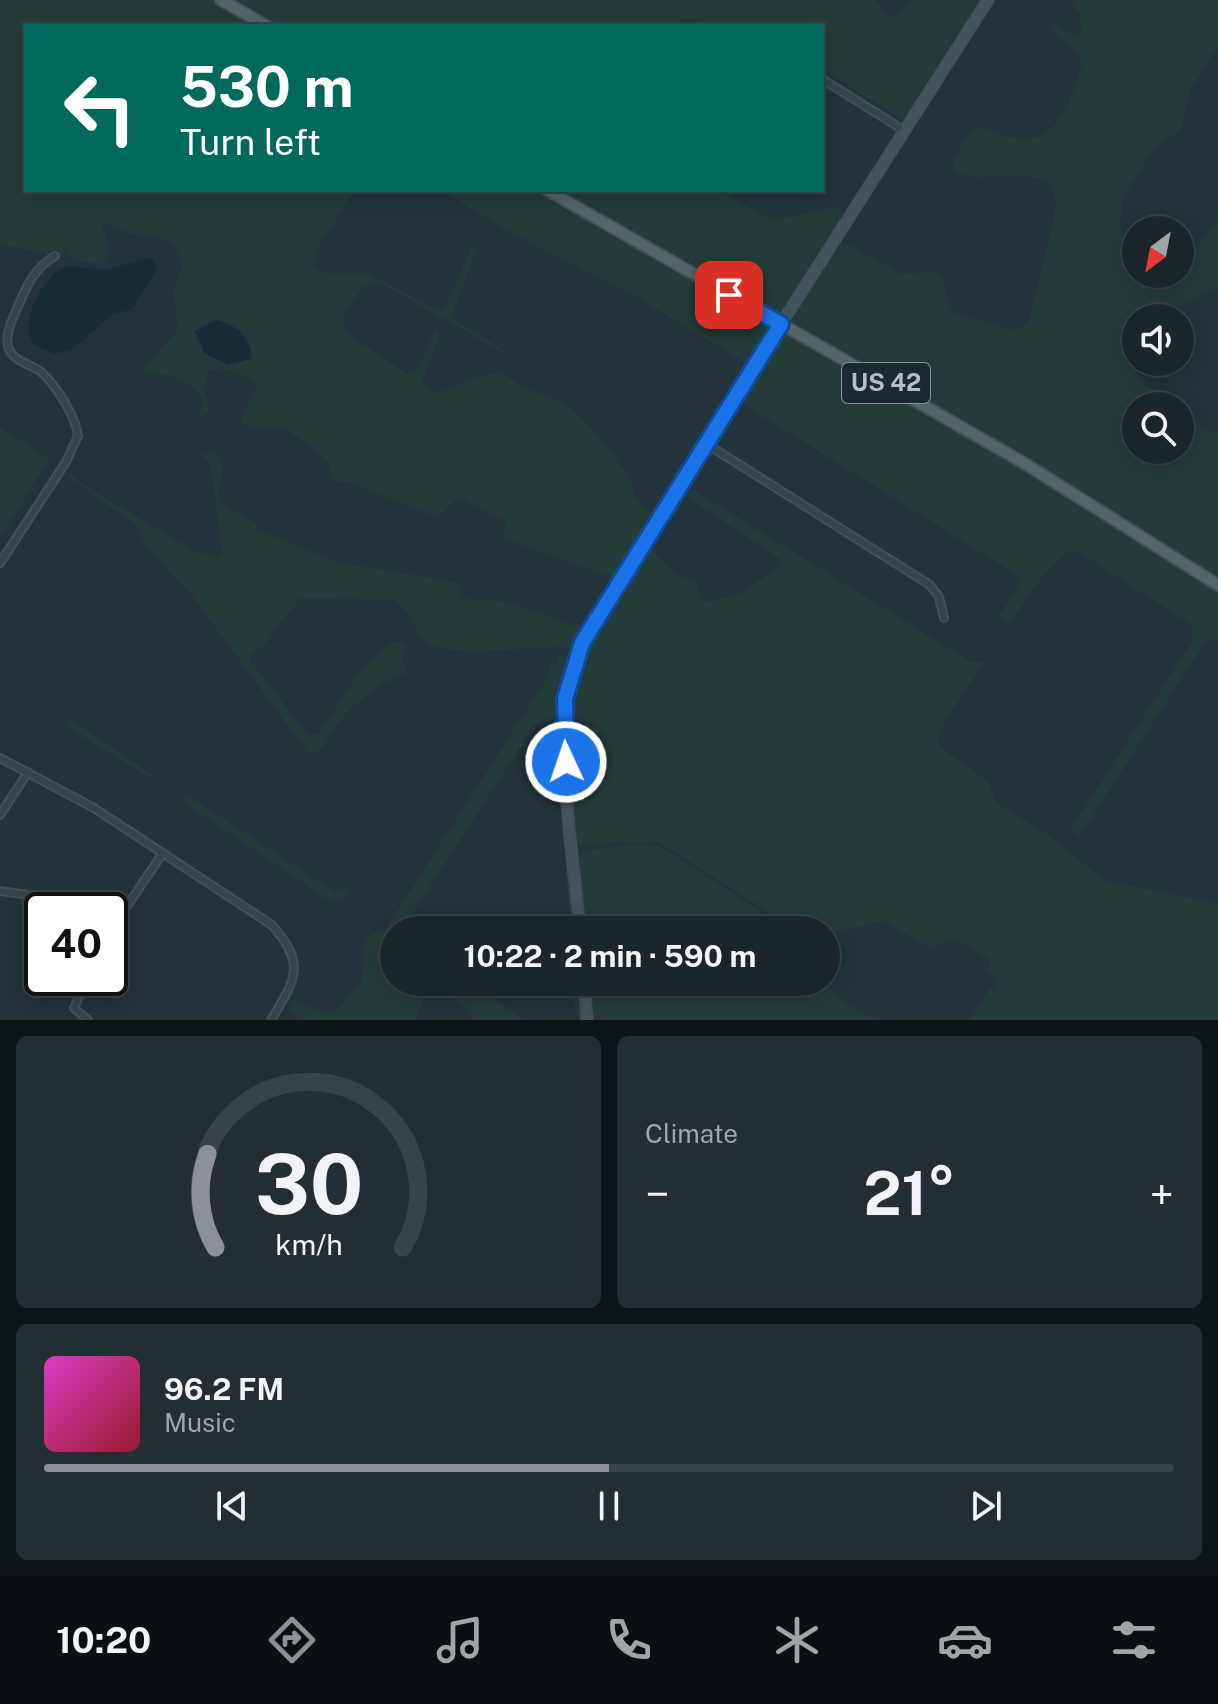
<!DOCTYPE html>
<html lang="en">
<head>
<meta charset="utf-8">
<style>
	body { margin:0; font-family:"Public Sans",sans-serif; background:#232e34; color:#f1f3f6; height:100vh; display:flex; flex-direction:column; font-size:30px; white-space:nowrap }
	* { box-sizing:border-box; margin:0 }
	p { font-size:26px; color:#9fa5a9 }
	.icon { flex:none; width:44px; height:44px; fill:none; stroke:currentColor; stroke-width:2; stroke-linecap:round; stroke-linejoin:round }
	.map { position:relative; height:1020px; overflow:hidden }
	.panel { display:flex; flex-direction:column; gap:16px; padding:16px; background:#0e1518; flex:1 }
	.panel>* { flex:none }
	.hud { position:absolute; left:24px; top:24px; width:800px; height:168px; border-radius:0px; box-shadow:0 4px 20px #0003,0 0 0 2px #384348; background:#00695c; color:#fff; overflow:hidden }
	.needle { width:52px; rotate:212deg }
	.fabs { position:absolute; left:1122px; top:216px; display:grid; gap:16px }
	.fabs a { display:grid; place-items:center; width:72px; height:72px; border-radius:50%; background:#1a262c; box-shadow:0 4px 20px #0003,0 0 0 2px #384348; font-size:40px }
	.speed { position:absolute; left:24px; top:892px; display:flex; gap:16px; font-size:40px; font-weight:700; text-align:center }
	.speed>* { display:grid; place-content:center; width:104px; height:104px; border-radius:50%; background:#1a262c; box-shadow:0 4px 20px #0003,0 0 0 2px #384348; line-height:1 }
	.speed .limit { border:4px solid #111; border-radius:12px; background:#fff; color:#111 }
	.pin { position:absolute; display:grid; place-items:center; width:68px; height:68px; color:#fff; margin:-34px; border-radius:16px; box-shadow:0 4px 12px #0006 }
	.me { position:absolute; width:88px; margin:-44px; rotate:357deg; stroke-linejoin:round; filter:drop-shadow(0 0 6px #0008) }
	.turn { display:flex; align-items:center; gap:28px; height:168px; padding:0 24px; font-size:36px }
	.turn .icon { width:104px; height:104px; stroke-width:2.5 }
	.turn b { display:block; font-size:56px; line-height:68px }
	.big { font-size:60px; font-weight:700; line-height:1.1 }
	.panel .widget { flex:1; display:flex; flex-direction:column; justify-content:center; gap:12px; min-width:0; padding:0 28px; border-radius:12px; background:#232e34 }
	.panel .dial { align-items:center; gap:0 }
	.dial svg { height:208px; overflow:visible; fill:none; stroke:#384348; stroke-width:7; stroke-linecap:round; text-anchor:middle }
	.dial text { fill:#f1f3f6; stroke:none }
	.song { display:flex; align-items:center; gap:24px }
	.cover { width:96px; height:96px; border-radius:12px; background:linear-gradient(135deg,hsl(310 70% 55%),hsl(350 70% 35%)) }
	.played { height:8px; border-radius:4px; background:linear-gradient(90deg,#8c9099 50%,#384348 50%) }
	.keys { display:flex; justify-content:space-around; direction:ltr }
	.heat { display:flex; justify-content:space-between; align-items:center; font-size:44px; direction:ltr }
	.panel .tiles { flex:1; display:grid; gap:16px; grid-template-columns:1fr 1fr }
	.widget:last-child { grid-column:span 2 }
	.trip { position:absolute; left:380px; top:916px; width:460px; height:80px; border-radius:40px; background:#1a262c; box-shadow:0 4px 20px #0003,0 0 0 2px #384348; font-weight:700; line-height:80px; text-align:center }
	.tabs { display:flex; height:128px; justify-content:space-around; align-items:center; background:#0a0f12; color:#9fa5a9 }
	.tabs .icon { width:56px; height:56px }
	.tabs .selected { color:#8c9099 }
	.tabs b { font-size:36px; color:#f1f3f6 }
	.map>svg:first-child { display:block }
</style>
</head>
<body>
<div class="map">
<svg width="1218" height="1020" viewBox="0 0 1218 1020">
	<rect width="100%" height="100%" fill="#22333b"/>
	<!-- green -->
	<g fill="#243c39">
		<path d="M0,0H219L264,26H26V190H355L315,252L316,268L323,273H369L436,310L445,307L471,248L478,247L451,317L538,372L377,281L362,288L343,317L347,333L409,375L416,371L435,331L438,332L440,335L422,382L435,393C453,390 486,370 499,373C508,375 517,384 526,388C537,393 550,395 561,402C587,417 605,446 624,469C635,483 633,509 654,512L745,369L743,361L633,295L506,230L441,190H546L776,325L616,579L503,538L506,522L459,497L442,514L435,516L348,482H333L329,463C324,457 290,430 283,429C268,426 251,434 240,421L257,386C246,373 226,367 209,370L204,387L209,410L204,416L197,415L204,402C197,382 162,371 142,371L178,329L173,292L182,266C172,227 153,242 126,232C117,229 111,224 101,223C106,235 113,254 102,264L72,260L65,246L63,257L0,244Z"/>
		<path d="M223,0H875L889,17H896L913,0H984L907,122L822,69V26H722C704,19 676,19 658,26H268Z"/>
		<path d="M1069,0H1218V46L1189,92L1184,120L1178,132L1155,148L1123,197L1119,228L1136,250V274H1180V261L1191,254L1218,218V286L1182,305L1168,318H1136V362H1139L1136,371L1140,380L1173,406H1136V450H1180V411L1206,430L1218,432V580L786,323L837,245H849L902,274L936,272C949,284 943,302 955,314L1016,330L1029,322L1057,203L1051,185C1018,164 981,188 954,170L953,160L974,126C990,127 1002,137 1017,139C1059,146 1073,94 1082,64L1075,50L1050,30L1055,23L1075,37L1082,31L1080,14Z"/>
		<path d="M550,190L722,192L774,221L833,207L849,213L780,320Z"/>
		<path d="M782,329L1029,470L1218,590V640L1206,641L1080,836L1073,832L1072,827L1193,640L1191,624L1078,552L1069,551L1041,578L1010,623L999,616L1018,587L1020,577L737,400Z"/>
		<path d="M0,428L45,456H51L0,538Z"/>
		<path d="M215,453L222,459C225,474 215,489 221,503L257,524L256,530L337,562L459,583L460,598L507,602L586,630L576,650L563,649L561,645L551,649C521,646 450,659 428,643C412,632 411,609 394,600L301,598L273,631L264,647L257,648L249,659L308,735L319,734C333,714 379,630 406,643L402,657L407,673C379,682 354,702 336,727C329,736 325,746 317,753H308L190,593L146,547L135,524L67,476L71,473L79,482L192,550L219,557L222,554L212,472L208,460L200,454Z"/>
		<path d="M684,484L971,662H984L938,733L940,747L986,780L998,804L1045,833L1106,881L1218,904V1020H970L990,988L996,992V981L987,970L991,960L955,939L932,948L883,921L826,933V930H796L659,842L575,844L567,708L579,657L646,544L675,574L696,581L699,597L706,603L743,592L780,565L781,560L679,492Z"/>
		<path d="M557,655L572,658C555,709 562,759 566,811H561L555,727L542,720L532,729L405,925L406,930H394V982H470L525,1020H472C463,999 446,992 425,998L415,1020H309L295,1015L291,1008L294,1001L328,1013L337,1011L362,980L365,938L387,927L547,678L550,663L559,662Z"/>
		<path d="M70,719L153,775V780L66,726Z"/>
		<path d="M186,794L335,892L350,887L343,900L336,903L330,901L183,802Z"/>
		<path d="M633,844L655,845L671,853L790,930H582L576,857L594,850Z"/>
		<path d="M565,863L570,865L576,930H571Z"/>
		<path d="M826,979C837,1001 856,1010 878,1020H591L587,982H826Z"/>
		<path d="M526,982H555L572,987L580,982L584,1020H579L574,1001Z"/>
	</g>
	<!-- water -->
	<g fill="#162d39">
		<path d="M146,258L153,260L157,269L132,309L111,315L72,350L54,354L32,344C20,320 42,277 66,266L107,270Z"/>
		<path d="M215,320C233,322 254,339 251,359L228,365L204,353L195,331Z"/>
	</g>
	<g fill="none" stroke-linecap="round" stroke-linejoin="round">
		<!-- street casing -->
		<g stroke="#425057" stroke-width="10">
			<g id="street">
				<path d="M822,79L905,131"/>
				<path d="M705,443L930,585L939,597L944,618"/>
				<path d="M0,563L66,462L78,436C76,417 56,385 41,372C31,364 11,361 8,346C5,332 14,316 19,304C28,283 35,268 55,256"/>
				<path d="M0,758L94,808L272,925C307,965 295,980 271,1020"/>
				<path d="M0,815L28,772"/>
				<path d="M0,891L124,909"/>
				<path d="M110,931L163,853"/>
				<path d="M87,978L74,1008L88,1020"/>
			</g>
		</g>
		<!-- secondary casing -->
		<g stroke="#425057" stroke-width="13">
			<g id="secondary">
				<path d="M580,930C573,851 550,727 577,655L705,443L988,0"/>
				<path d="M584,982L587,1020"/>
			</g>
		</g>
		<!-- primary casing -->
		<g stroke="#425057" stroke-width="14">
			<g id="primary">
				<path d="M221,0L267,26"/>
				<path d="M547,190L1024,463L1218,585"/>
			</g>
		</g>
		<!-- street -->
		<use href="#street" stroke="#36444b" stroke-width="6"/>
		<!-- secondary -->
		<use href="#secondary" stroke="#44545e" stroke-width="9"/>
		<!-- primary -->
		<use href="#primary" stroke="#54646b" stroke-width="10"/>
	</g>
	<g fill="none" stroke-linecap="round" stroke-linejoin="round">
		<!-- route casing -->
		<g stroke="#114b97" stroke-width="20">
			<path id="route" d="M566,762L565,699L582,643L781,324L729,295"/>
		</g>
		<!-- route -->
		<use href="#route" stroke="#1a73e8" stroke-width="14"/>
	</g>
	<g text-anchor="middle" stroke-width="8" stroke-linejoin="round" paint-order="stroke">
		<!-- shield labels -->
		<rect fill="#1b2930" stroke="#84929a" stroke-width="2" x="842" y="363" width="88" height="40" rx="6"/>
		<g font-size="24" font-weight="bold" fill="#b1bfc7">
			<text x="886" y="391">US 42</text>
		</g>
	</g>
</svg>
<div class="fabs">
<a><svg class="needle" viewBox="-14 -14 28 28"><path d="M0-13l5 13h-10z" fill="#e53935"/><path d="M0 13l5-13h-10z" fill="#9fa5a9"/></svg></a>
<a><svg class="icon" aria-label="sound" viewBox="0 0 24 24"><path d="M4 9h4l5-4v14l-5-4H4zM17 9q2 3 0 6"/></svg></a>
<a><svg class="icon" aria-label="search" viewBox="0 0 24 24"><circle cx="10" cy="10" r="6"/><path d="M15 15l6 6"/></svg></a>
</div>
<div class="speed"><div class="limit">40</div></div>
<div class="pin" style="left:729px;top:295px;background:#d93025"><svg class="icon" aria-label="arrive" viewBox="0 0 24 24"><path d="M6 21V4h12l-3 4 3 4H6"/></svg></div>
<svg class="me" style="left:566px;top:762px" viewBox="-20 -20 40 40"><circle r="17" fill="#1a73e8" stroke="#fff" stroke-width="3"/><path d="M0-11L8 9 0 5-8 9z" fill="#fff"/></svg>
<div class="trip">10:22 · 2 min · 590 m</div>
<div class="hud">
<div class="turn"><svg class="icon" aria-label="left" viewBox="0 0 24 24"><path d="M17 20v-9H6M10 6l-5 5 5 5"/></svg><div><b>530 m</b>Turn left</div></div>
</div>
</div>
<section class="panel">
<div class="tiles">
<div class="widget dial"><svg viewBox="0 0 100 80">
<path d="M14 69A42 42 0 1 1 86 69"/>
<path d="M14 69A42 42 0 0 1 11 33" stroke="#8c9099"/>
<text x="50" y="56" font-size="32" font-weight="700">30</text>
<text x="50" y="72" font-size="11">km/h</text>
</svg></div>
<div class="widget"><p>Climate</p>
<div class="heat"><a>−</a><b class="big">21°</b><a>+</a></div>
</div>
<div class="widget">
<div class="song"><i class="cover"></i><div><b>96.2 FM</b><p>Music</p></div></div>
<div class="played"></div>
<div class="keys"><svg class="icon" aria-label="previous" viewBox="0 0 24 24"><path d="M18 5L8 12l10 7zM5 5v14"/></svg><svg class="icon" aria-label="pause" viewBox="0 0 24 24"><path d="M8 5v14M16 5v14"/></svg><svg class="icon" aria-label="next" viewBox="0 0 24 24"><path d="M6 5l10 7-10 7zM19 5v14"/></svg></div>
</div>
</div>
</section>
<nav class="tabs">
<b>10:20</b>
<svg class="icon selected" aria-label="directions" viewBox="0 0 24 24"><path d="M12 3l9 9-9 9-9-9zM9 14v-3h6M13 9l2 2-2 2"/></svg>
<svg class="icon" aria-label="music" viewBox="0 0 24 24"><path d="M9 18V5l10-2v13"/><circle cx="6" cy="18" r="3"/><circle cx="16" cy="16" r="3"/></svg>
<svg class="icon" aria-label="phone" viewBox="0 0 24 24"><path d="M5 4h4l2 5-3 2q2 4 5 5l2-3 5 2v4C11 20 4 13 5 4z"/></svg>
<svg class="icon" aria-label="climate" viewBox="0 0 24 24"><path d="M12 3v18M4 7l16 10M4 17L20 7"/></svg>
<svg class="icon" aria-label="car" viewBox="0 0 24 24"><path d="M5 17H2v-5l4-1 3-4h7l3 4 3 1v5h-3M9 17h6M6 11h13"/><circle cx="7" cy="17" r="2"/><circle cx="17" cy="17" r="2"/></svg>
<svg class="icon" aria-label="filters" viewBox="0 0 24 24"><path d="M4 7h16M4 17h16"/><circle cx="9" cy="7" r="2"/><circle cx="15" cy="17" r="2"/></svg>
</nav>
</body>
</html>
